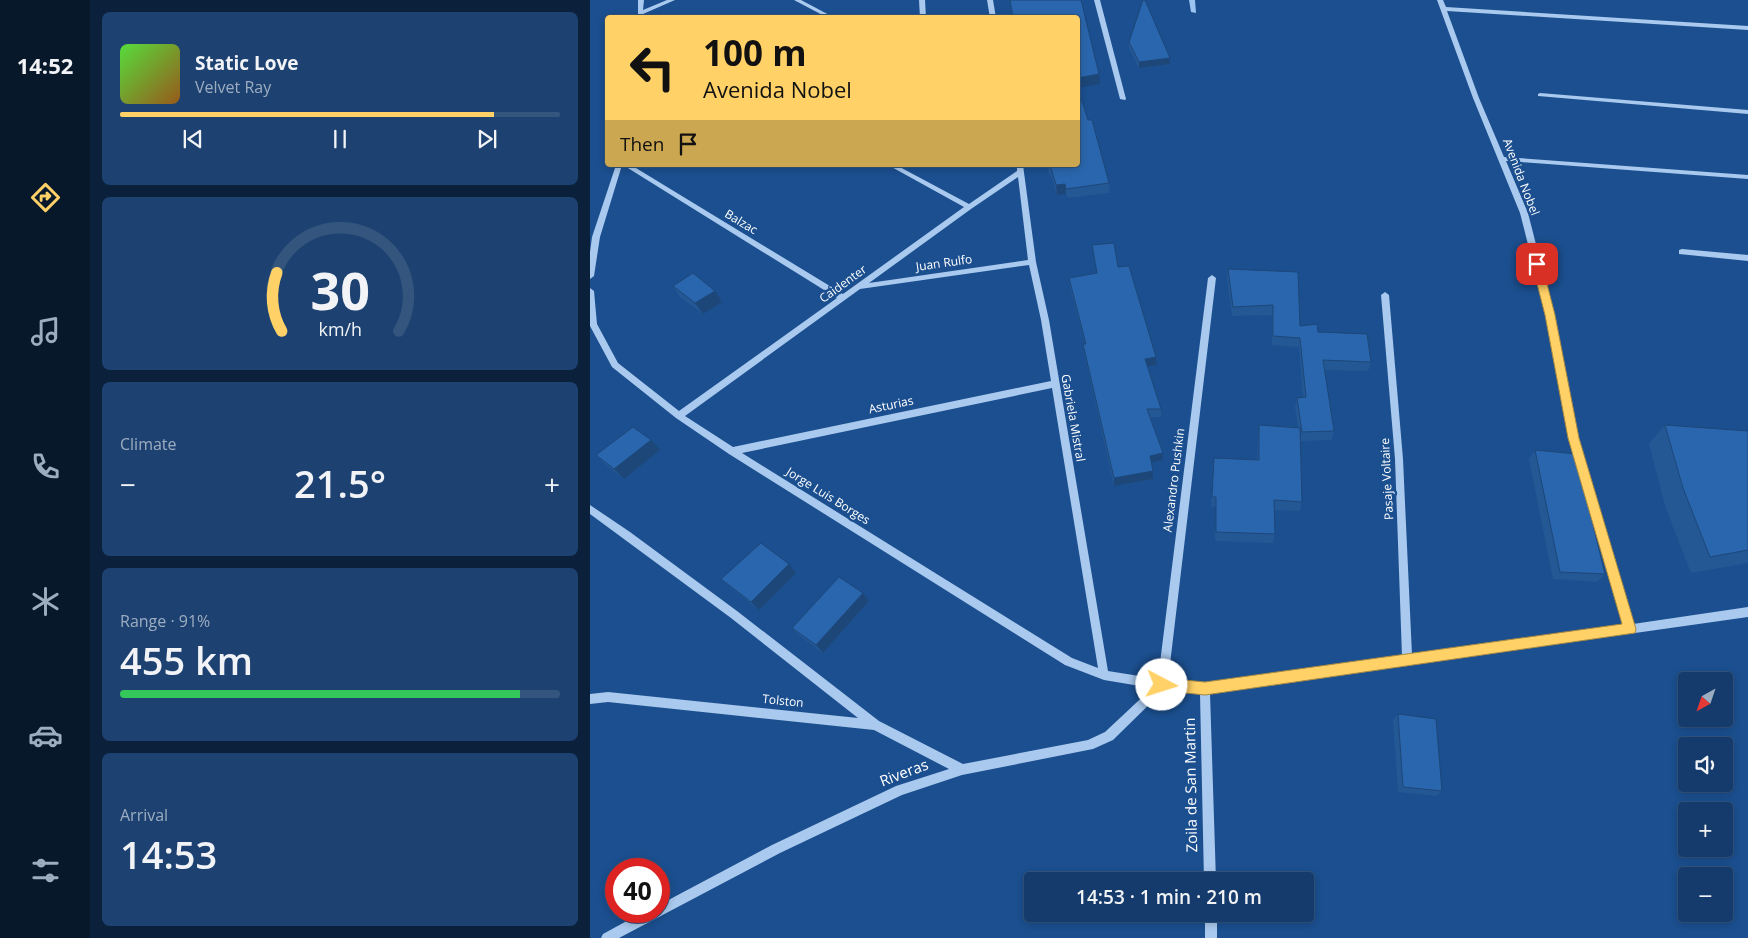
<!DOCTYPE html>
<html lang="en">
<head>
<meta charset="utf-8">
<style>
	body { margin:0; font-family:"Open Sans",sans-serif; background:#1d4271; color:#f1f3f6; height:100vh; display:flex; flex-direction:column; font-size:19px; white-space:nowrap }
	* { box-sizing:border-box; margin:0 }
	p { font-size:16px; color:#9dadc1 }
	.icon { flex:none; width:28px; height:28px; fill:none; stroke:currentColor; stroke-width:2; stroke-linecap:round; stroke-linejoin:round }
	.map { position:relative; flex:1; overflow:hidden }
	.side { display:flex; flex-direction:column; gap:12px; padding:12px; background:#0b203b; width:500px }
	.side>* { flex:none }
	.guide { position:absolute; left:15px; top:15px; width:475px; height:152px; border-radius:5px; box-shadow:0 2px 8px #0003,0 0 0 1px #33557e; background:#ffd166; color:#111; overflow:hidden }
	.needle { width:32px; rotate:220deg }
	.fabs { position:absolute; left:1088px; top:672px; display:grid; gap:10px }
	.fabs a { display:grid; place-items:center; width:55px; height:55px; border-radius:5px; background:#143b6b; box-shadow:0 2px 8px #0003,0 0 0 1px #33557e; font-size:25px }
	.speed { position:absolute; left:15px; top:858px; display:flex; gap:10px; font-size:25px; font-weight:700; text-align:center }
	.speed>* { display:grid; place-content:center; width:65px; height:65px; border-radius:50%; background:#143b6b; box-shadow:0 2px 8px #0003,0 0 0 1px #33557e; line-height:1 }
	.speed .limit { border:8px solid #d22; background:#fff; color:#111 }
	.pin { position:absolute; display:grid; place-items:center; width:42px; height:42px; color:#fff; margin:-21px; border-radius:10px; box-shadow:0 2px 8px #0006 }
	.me { position:absolute; width:55px; margin:-28px; rotate:95deg; stroke-linejoin:round; filter:drop-shadow(0 0 4px #0008) }
	.turn { display:flex; align-items:center; gap:18px; height:105px; padding:0 15px; font-size:22px }
	.turn .icon { width:65px; height:65px; stroke-width:2.5 }
	.turn b { display:block; font-size:35px; line-height:42px }
	.then { display:flex; align-items:center; height:48px; padding:0 15px; background:#0003; gap:10px; font-size:19px }
	.big { font-size:38px; font-weight:600; line-height:1.1 }
	.side .widget { flex:1; display:flex; flex-direction:column; justify-content:center; gap:8px; min-width:0; padding:0 18px; border-radius:8px; background:#1d4271 }
	.side .dial { align-items:center; gap:0 }
	.dial svg { height:130px; overflow:visible; fill:none; stroke:#33557e; stroke-width:7; stroke-linecap:round; text-anchor:middle }
	.dial text { fill:#f1f3f6; stroke:none }
	.song { display:flex; align-items:center; gap:15px }
	.cover { width:60px; height:60px; border-radius:8px; background:linear-gradient(135deg,hsl(110 70% 55%),hsl(30 70% 35%)) }
	.played { height:5px; border-radius:2px; background:linear-gradient(90deg,#ffd166 85%,#33557e 85%) }
	.keys { display:flex; justify-content:space-around; direction:ltr }
	.heat { display:flex; justify-content:space-between; align-items:center; font-size:28px; direction:ltr }
	.charge { height:8px; border-radius:4px; background:linear-gradient(90deg,#34c759 91%,#33557e 0) }
	.trip { position:absolute; left:434px; top:872px; width:290px; height:50px; border-radius:5px; background:#143b6b; box-shadow:0 2px 8px #0003,0 0 0 1px #33557e; font-weight:600; line-height:50px; text-align:center }
	main { display:flex; flex:1; min-height:0 }
	.tabs { display:flex; flex-direction:column; width:90px; justify-content:space-around; align-items:center; background:#08182b; color:#9dadc1 }
	.tabs .icon { width:35px; height:35px }
	.tabs .active { color:#ffd166 }
	.tabs b { font-size:22px; color:#f1f3f6 }
	.map>svg:first-child { display:block }
</style>
</head>
<body>
<main>
<nav class="tabs">
<b>14:52</b>
<svg class="icon active" aria-label="directions" viewBox="0 0 24 24"><path d="M12 3l9 9-9 9-9-9zM9 14v-3h6M13 9l2 2-2 2"/></svg>
<svg class="icon" aria-label="music" viewBox="0 0 24 24"><path d="M9 18V5l10-2v13"/><circle cx="6" cy="18" r="3"/><circle cx="16" cy="16" r="3"/></svg>
<svg class="icon" aria-label="phone" viewBox="0 0 24 24"><path d="M5 4h4l2 5-3 2q2 4 5 5l2-3 5 2v4C11 20 4 13 5 4z"/></svg>
<svg class="icon" aria-label="climate" viewBox="0 0 24 24"><path d="M12 3v18M4 7l16 10M4 17L20 7"/></svg>
<svg class="icon" aria-label="car" viewBox="0 0 24 24"><path d="M5 17H2v-5l4-1 3-4h7l3 4 3 1v5h-3M9 17h6M6 11h13"/><circle cx="7" cy="17" r="2"/><circle cx="17" cy="17" r="2"/></svg>
<svg class="icon" aria-label="filters" viewBox="0 0 24 24"><path d="M4 7h16M4 17h16"/><circle cx="9" cy="7" r="2"/><circle cx="15" cy="17" r="2"/></svg>
</nav>
<section class="side">
<div class="widget">
<div class="song"><i class="cover"></i><div><b>Static Love</b><p>Velvet Ray</p></div></div>
<div class="played"></div>
<div class="keys"><svg class="icon" aria-label="previous" viewBox="0 0 24 24"><path d="M18 5L8 12l10 7zM5 5v14"/></svg><svg class="icon" aria-label="pause" viewBox="0 0 24 24"><path d="M8 5v14M16 5v14"/></svg><svg class="icon" aria-label="next" viewBox="0 0 24 24"><path d="M6 5l10 7-10 7zM19 5v14"/></svg></div>
</div>
<div class="widget dial"><svg viewBox="0 0 100 80">
<path d="M14 69A42 42 0 1 1 86 69"/>
<path d="M14 69A42 42 0 0 1 11 33" stroke="#ffd166"/>
<text x="50" y="56" font-size="32" font-weight="700">30</text>
<text x="50" y="72" font-size="11">km/h</text>
</svg></div>
<div class="widget"><p>Climate</p>
<div class="heat"><a>−</a><b class="big">21.5°</b><a>+</a></div>
</div>
<div class="widget"><p>Range · 91%</p><b class="big">455 km</b><div class="charge"></div></div>
<div class="widget"><p>Arrival</p><b class="big">14:53</b></div>
</section>
<div class="map">
<svg width="1158" height="938" viewBox="0 0 1158 938">
	<rect width="100%" height="100%" fill="#1b4f8f"/>
	<g fill="none" stroke-linecap="round" stroke-linejoin="round">
		<!-- stream -->
		<path fill="#9cc4f0" fill-rule="evenodd" d="M599,0H605L606,13L601,12Z"/>
		<!-- minor -->
		<g fill="#a9c9ee" fill-rule="evenodd">
			<path d="M48,0H54L53,10L77,0H85L53,14L52,18H48Z"/>
			<path d="M204,0H211L245,18H238Z"/>
			<path d="M329,0H335L336,18H330Z"/>
			<path d="M397,0H403L406,18H400Z"/>
			<path d="M504,0H510L536,99L535,100L530,99Z"/>
			<path d="M847,0H853L856,7L1158,26V30L857,11L889,98L914,157L1158,175V179L916,161L938,213L964,315L987,438L1043,624L1158,607V617L620,693L626,881H614L610,694L574,690L523,740L503,749L372,775L312,795L190,853L29,938H11L13,934L55,911H69V905L182,845L306,786L359,769L284,730L18,702L0,704V694L18,692L268,718L141,618L0,514V505L40,532L147,611L289,721L373,764L498,740L515,732L562,688L514,680L475,665L139,454L86,418L22,367L0,326V288L4,291L7,324L28,363L89,411L247,298L33,165H41L253,294L374,207L298,165H306L379,204L427,171V165H433L446,262L459,320L518,671L568,679L618,278L622,275L626,278L578,681L615,684L812,656L805,459L791,295L795,292L799,295L813,459L822,655L1034,625L979,438L956,315L930,213L883,98ZM428,177L438,260L279,283L381,209ZM439,265L451,320L461,381L143,447L95,416L270,289ZM462,388L508,668L482,658L152,453Z"/>
			<path d="M950,93L1158,110V114L948,96V94Z"/>
			<path d="M26,165H32L10,237L4,276L0,279V252L2,237Z"/>
			<path d="M1092,249L1158,255V261L1089,254V250Z"/>
			<rect x="615" y="914" width="12" height="24"/>
		</g>
	</g>
	<!-- wall -->
	<g fill="#245895">
		<path d="M539,42L580,58V64L549,68L539,48Z"/>
		<path d="M457,165H488L519,183L520,193L478,198L476,194L467,195L461,175H459Z"/>
		<path d="M502,245L528,267L566,357L567,365L558,367L571,409V417H560L573,453V460L561,463L563,471V479L524,486L494,352L493,344H495L480,287L479,278L507,273Z"/>
		<path d="M638,269L710,326L728,332L781,362L778,371L734,370L744,431L742,440L710,441L712,502L710,511L684,510L685,534L683,543L625,541L626,507L621,506L624,458L667,460L668,435L669,425L708,427L705,407L707,398H713L709,347L682,345V315L642,316L637,279Z"/>
		<path d="M83,286L125,291L132,302L113,314L90,297Z"/>
		<path d="M1075,425L1158,431V563L1101,573L1075,506L1059,444Z"/>
		<path d="M70,450L34,479L16,465L6,455Z"/>
		<path d="M945,450L1015,574L1007,582L963,579L939,459Z"/>
		<path d="M206,573L169,610L140,587L131,579Z"/>
		<path d="M273,593L279,601L233,653L209,635L202,628Z"/>
		<path d="M1095,677L1124,681H1096V696L1090,680Z"/>
		<path d="M808,714L852,791L846,796L808,792L803,720Z"/>
	</g>
	<!-- shaded-wall -->
	<g fill="#1d4779">
		<path d="M580,58V64L549,68V62Z"/>
		<path d="M509,74L510,84L488,88V78Z"/>
		<path d="M475,184L476,194L467,195L466,185Z"/>
		<path d="M125,291L132,302L113,314L105,303Z"/>
		<path d="M566,357L567,365L556,367L555,359Z"/>
		<path d="M61,440L70,450L34,479L24,469Z"/>
		<path d="M573,453V460L560,463V456Z"/>
		<path d="M563,471V479L524,486V478Z"/>
		<path d="M199,564L206,573L169,610L161,602Z"/>
		<path d="M273,593L279,601L233,653L226,645Z"/>
	</g>
	<!-- building -->
	<g fill="#2a66ad" stroke="#1d4779">
		<path d="M420,0H491L509,74L488,78V18H423Z"/>
		<path d="M553,0H555L580,58L549,62L539,42Z"/>
		<path d="M488,89L498,120H502L519,183L476,189L475,184L466,185L460,165H488Z"/>
		<path d="M524,243L528,267L539,266L566,357L555,359L571,409H557L573,453L560,456L563,471L524,478L493,344H496L479,278L507,273L502,245Z"/>
		<path d="M638,269L708,272L710,326L727,324L728,332L777,334L781,362L733,360L744,431L712,432L707,398L716,397L710,338L683,336V305L643,307Z"/>
		<path d="M103,273L125,291L105,303L83,286Z"/>
		<path d="M669,425L710,428L712,502L684,500L685,534L626,532V497H622L624,458L669,460Z"/>
		<path d="M1075,425L1158,431V550L1120,557L1093,488Z"/>
		<path d="M43,427L61,440L24,469L6,455Z"/>
		<path d="M945,450L986,454L1015,574L970,572Z"/>
		<path d="M171,543L199,564L161,602L131,579Z"/>
		<path d="M249,577L273,593L226,645L202,628Z"/>
		<path d="M1121,675L1124,681H1097L1095,677Z"/>
		<path d="M808,714L846,719L852,791L813,787Z"/>
	</g>
	<!-- route -->
	<path fill="#ffd166" stroke="#a68842" d="M947,261L952,264L965,315L989,438L1046,629L1045,633L615,695L567,690L565,685L567,680L572,678L615,682L1032,624L978,438L955,315L942,264Z"/>
	<g text-anchor="middle" stroke-width="5" stroke-linejoin="round" paint-order="stroke">
		<!-- street labels -->
		<g font-size="12" fill="#fff" stroke="#1b4f8f">
			<text transform="translate(931 177) rotate(69)" y="4">Avenida Nobel</text>
			<text transform="translate(151 222) rotate(31)" y="4">Balzac</text>
			<text transform="translate(354 263) rotate(-8)" y="4">Juan Rulfo</text>
			<text transform="translate(253 284) rotate(-36)" y="4">Caidenter</text>
			<text transform="translate(301 405) rotate(-12)" y="4">Asturias</text>
			<text transform="translate(483 418) rotate(80)" y="4">Gabriela Mistral</text>
			<text transform="translate(797 479) rotate(-93)" y="4">Pasaje Voltaire</text>
			<text transform="translate(584 480) rotate(-83)" y="4">Alexandro Pushkin</text>
			<text transform="translate(238 496) rotate(32)" y="4">Jorge Luis Borges</text>
			<text transform="translate(193 701) rotate(6)" y="4">Tolston</text>
		</g>
		<!-- near-street labels -->
		<g font-size="15" fill="#fff" stroke="#1b4f8f">
			<text transform="translate(314 773) rotate(-21)" y="5">Riveras</text>
			<text transform="translate(601 785) rotate(-91)" y="5">Zoila de San Martin</text>
		</g>
	</g>
</svg>
<div class="fabs">
<a><svg class="needle" viewBox="-14 -14 28 28"><path d="M0-13l5 13h-10z" fill="#e53935"/><path d="M0 13l5-13h-10z" fill="#9dadc1"/></svg></a>
<a><svg class="icon" aria-label="sound" viewBox="0 0 24 24"><path d="M4 9h4l5-4v14l-5-4H4zM17 9q2 3 0 6"/></svg></a>
<a>+</a>
<a>−</a>
</div>
<div class="speed"><div class="limit">40</div></div>
<div class="pin" style="left:947px;top:264px;background:#d93025"><svg class="icon" aria-label="arrive" viewBox="0 0 24 24"><path d="M6 21V4h12l-3 4 3 4H6"/></svg></div>
<svg class="me" style="left:572px;top:685px" viewBox="-20 -20 40 40"><circle r="19" fill="#fff"/><path d="M0-13L10 11 0 6-10 11z" fill="#ffd166"/></svg>
<div class="trip">14:53 · 1 min · 210 m</div>
<div class="guide">
<div class="turn"><svg class="icon" aria-label="left" viewBox="0 0 24 24"><path d="M17 20v-9H6M10 6l-5 5 5 5"/></svg><div><b>100 m</b>Avenida Nobel</div></div>
<div class="then">Then<svg class="icon" aria-label="arrive" viewBox="0 0 24 24"><path d="M6 21V4h12l-3 4 3 4H6"/></svg></div>
</div>
</div>
</main>
</body>
</html>
